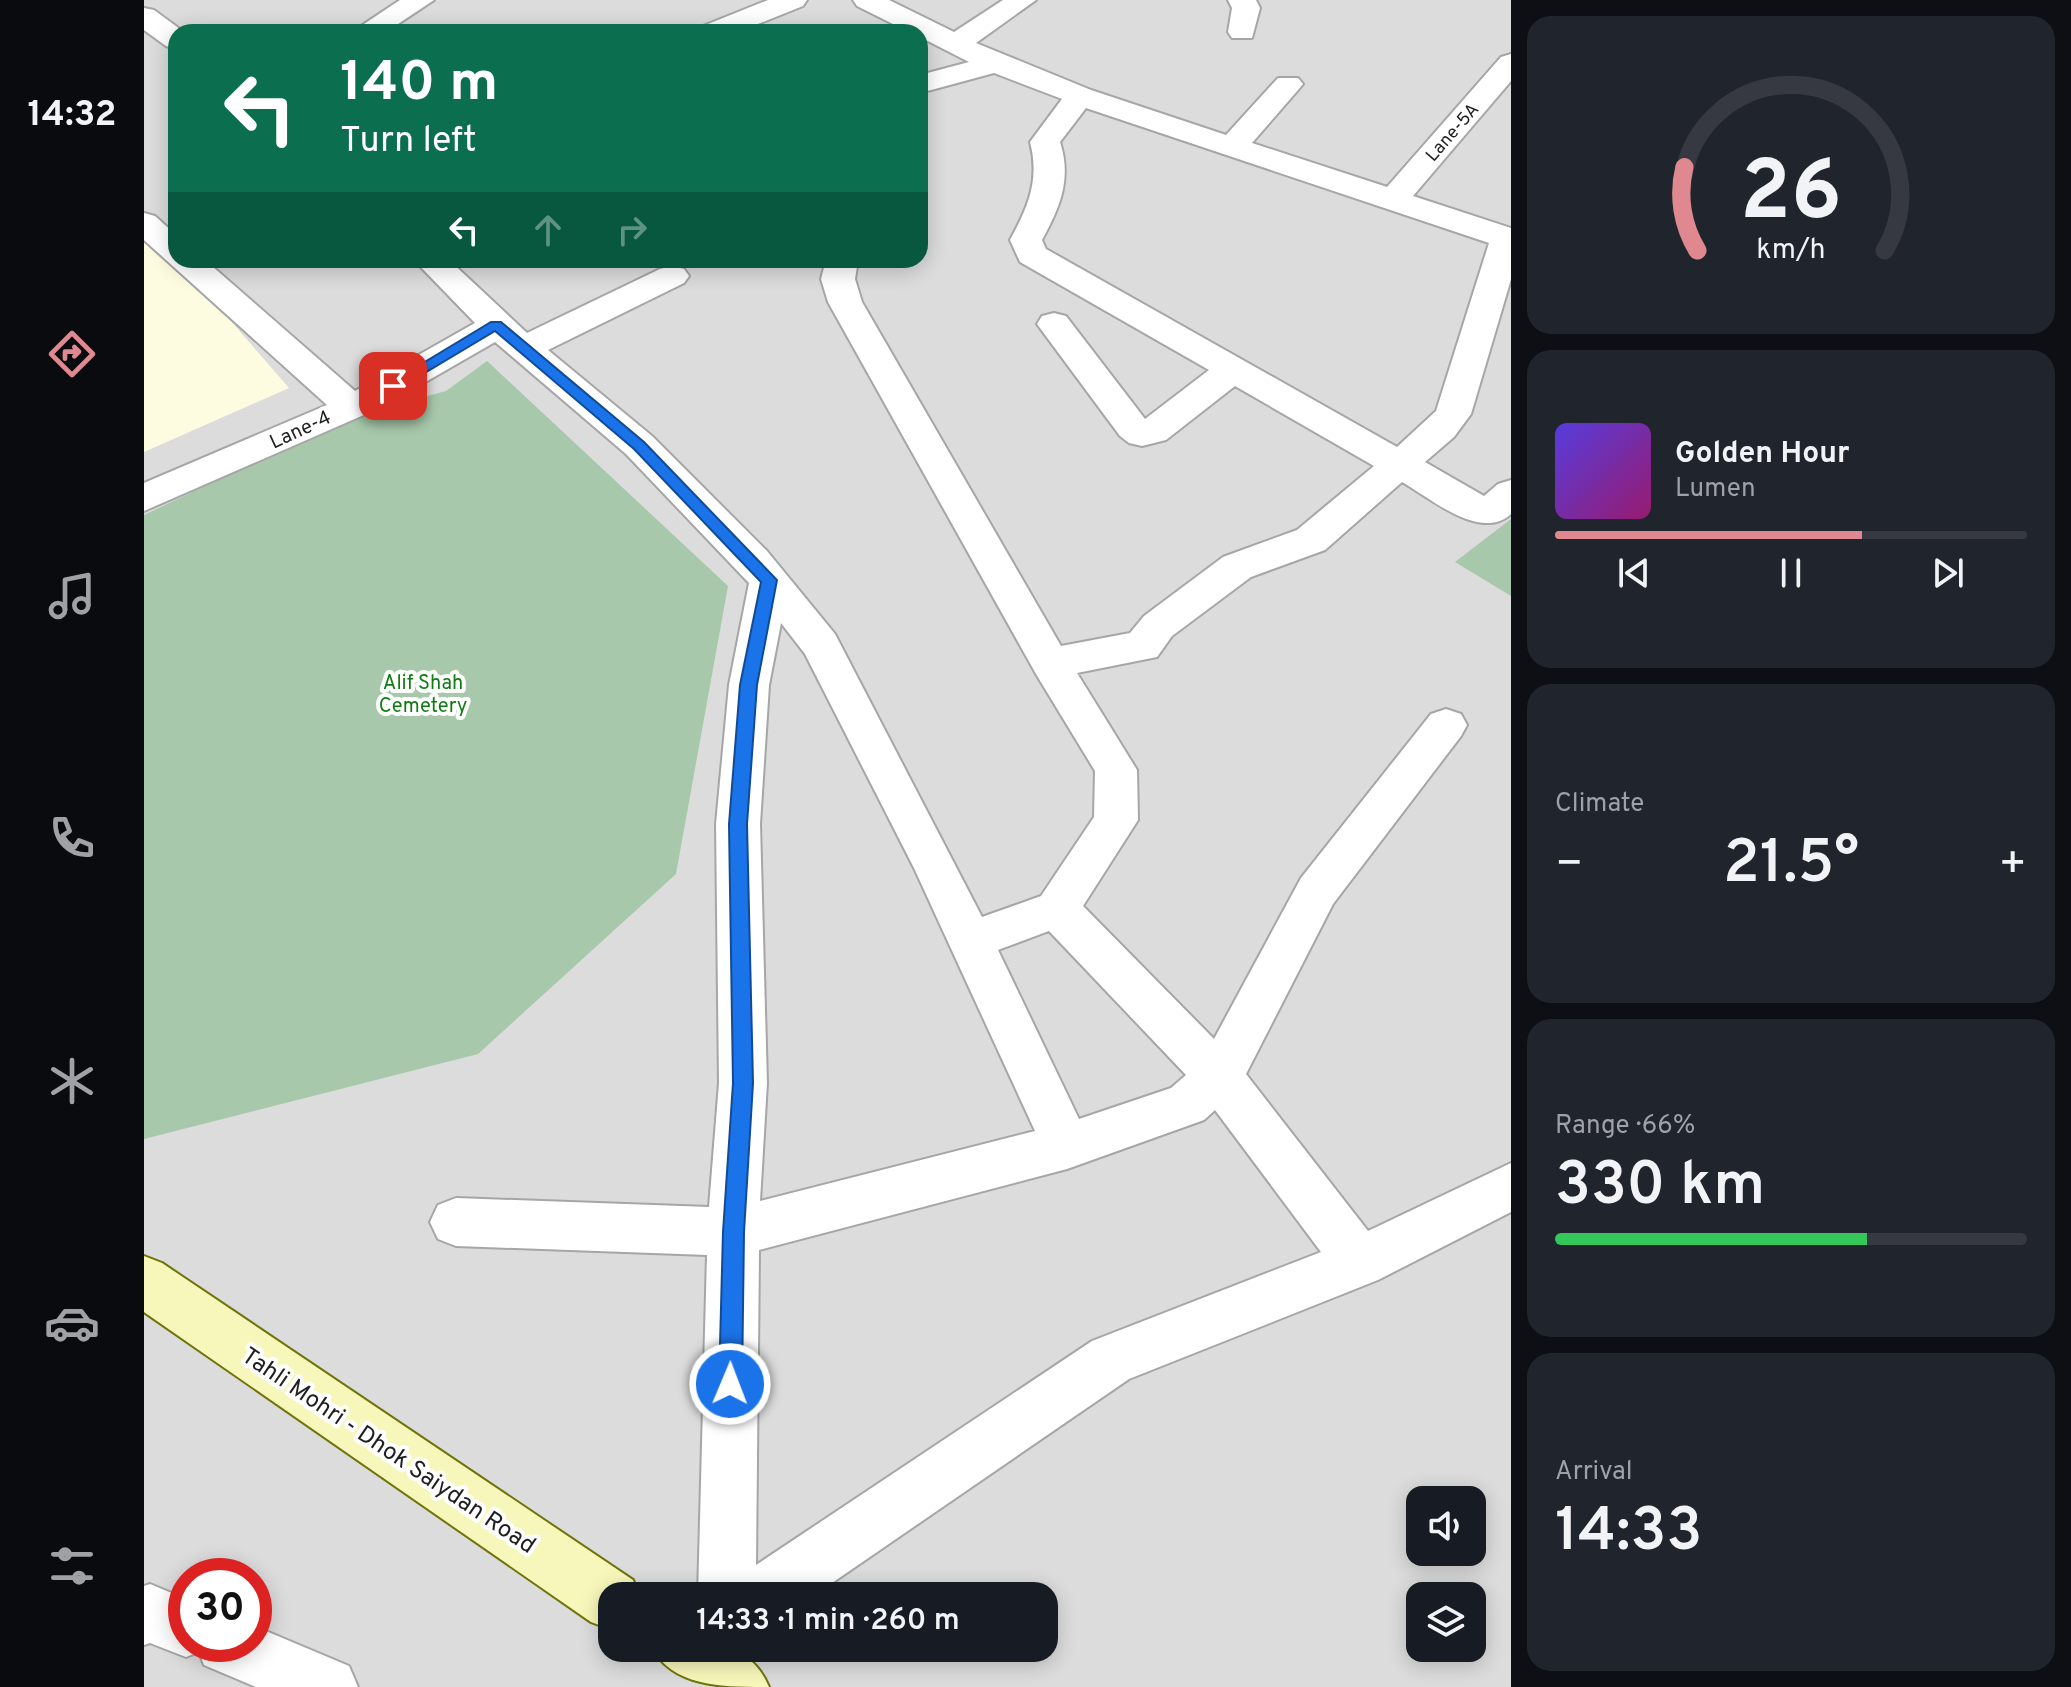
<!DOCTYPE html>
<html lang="en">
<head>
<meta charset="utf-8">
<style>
	body { margin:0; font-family:Overpass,sans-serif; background:#20242c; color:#f1f3f6; height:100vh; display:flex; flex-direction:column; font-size:30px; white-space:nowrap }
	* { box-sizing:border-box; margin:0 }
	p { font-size:26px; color:#9ea1a6 }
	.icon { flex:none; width:44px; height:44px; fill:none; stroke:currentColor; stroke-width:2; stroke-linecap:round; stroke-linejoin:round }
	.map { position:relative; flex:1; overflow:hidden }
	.drawer { display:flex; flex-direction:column; gap:16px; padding:16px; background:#0d0f14; width:560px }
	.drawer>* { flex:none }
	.top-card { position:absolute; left:24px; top:24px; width:760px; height:244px; border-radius:24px; box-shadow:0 4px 20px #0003; background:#0b6e4f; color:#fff; overflow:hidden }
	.controls { position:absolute; left:1262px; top:1486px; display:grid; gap:16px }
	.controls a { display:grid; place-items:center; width:80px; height:80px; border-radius:16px; background:#171b24; box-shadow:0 4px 20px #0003; font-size:40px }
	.speed { position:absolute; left:24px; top:1558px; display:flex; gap:16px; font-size:40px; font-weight:700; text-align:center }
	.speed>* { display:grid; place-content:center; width:104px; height:104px; border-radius:50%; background:#171b24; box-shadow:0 4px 20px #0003; line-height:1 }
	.speed .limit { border:12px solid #d22; background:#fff; color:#111 }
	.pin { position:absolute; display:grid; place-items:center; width:68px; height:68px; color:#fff; margin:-34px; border-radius:16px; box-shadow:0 4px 12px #0006 }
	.me { position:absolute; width:88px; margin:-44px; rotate:1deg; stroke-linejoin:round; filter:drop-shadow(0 0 6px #0008) }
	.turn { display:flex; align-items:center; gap:28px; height:168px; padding:0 40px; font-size:36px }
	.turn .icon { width:104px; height:104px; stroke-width:2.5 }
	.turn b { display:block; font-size:56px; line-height:68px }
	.lanes { display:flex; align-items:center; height:76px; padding:0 40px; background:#0003; justify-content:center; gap:40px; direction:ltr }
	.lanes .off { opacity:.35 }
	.big { font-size:60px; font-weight:600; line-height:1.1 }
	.drawer .card { flex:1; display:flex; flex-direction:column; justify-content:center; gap:12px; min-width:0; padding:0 28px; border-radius:24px; background:#20242c }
	.drawer .dial { align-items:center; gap:0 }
	.dial svg { height:208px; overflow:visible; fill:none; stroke:#363941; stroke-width:7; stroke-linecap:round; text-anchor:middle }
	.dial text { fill:#f1f3f6; stroke:none }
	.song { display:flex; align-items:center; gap:24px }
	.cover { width:96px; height:96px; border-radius:12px; background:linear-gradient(135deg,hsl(250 70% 55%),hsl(320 70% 35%)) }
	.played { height:8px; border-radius:4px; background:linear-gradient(90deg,#df888f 65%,#363941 65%) }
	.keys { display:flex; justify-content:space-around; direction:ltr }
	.heat { display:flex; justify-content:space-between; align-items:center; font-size:44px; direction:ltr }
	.charge { height:12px; border-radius:6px; background:linear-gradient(90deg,#34c759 66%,#363941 0) }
	.trip { position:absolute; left:454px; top:1582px; width:460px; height:80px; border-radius:24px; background:#171b24; box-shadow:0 4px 20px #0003; font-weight:600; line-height:80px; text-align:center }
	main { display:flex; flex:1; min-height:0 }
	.tabs { display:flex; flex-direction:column; width:144px; justify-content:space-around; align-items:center; background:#090b0e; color:#9ea1a6 }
	.tabs .icon { width:56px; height:56px }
	.tabs .on { color:#df888f }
	.tabs b { font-size:36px; color:#f1f3f6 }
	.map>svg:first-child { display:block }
</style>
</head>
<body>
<main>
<nav class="tabs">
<b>14:32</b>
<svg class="icon on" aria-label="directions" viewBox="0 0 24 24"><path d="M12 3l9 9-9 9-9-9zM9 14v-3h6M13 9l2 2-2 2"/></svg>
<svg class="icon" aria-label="music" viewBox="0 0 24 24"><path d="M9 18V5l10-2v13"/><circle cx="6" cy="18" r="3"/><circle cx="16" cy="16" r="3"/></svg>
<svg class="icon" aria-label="phone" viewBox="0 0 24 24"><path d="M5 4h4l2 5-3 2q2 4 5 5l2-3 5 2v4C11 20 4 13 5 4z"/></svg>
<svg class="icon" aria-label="climate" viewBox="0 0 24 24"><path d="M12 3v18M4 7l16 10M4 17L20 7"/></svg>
<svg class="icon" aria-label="car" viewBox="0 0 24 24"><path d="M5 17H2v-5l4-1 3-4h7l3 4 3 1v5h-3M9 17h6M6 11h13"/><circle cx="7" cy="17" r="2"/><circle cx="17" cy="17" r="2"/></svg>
<svg class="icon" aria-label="filters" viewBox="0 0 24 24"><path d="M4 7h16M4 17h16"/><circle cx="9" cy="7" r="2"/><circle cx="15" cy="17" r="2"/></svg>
</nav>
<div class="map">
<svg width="1367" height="1687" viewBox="0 0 1367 1687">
	<rect width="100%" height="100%" fill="#f0ece6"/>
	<!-- residential -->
	<path fill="#dddcdc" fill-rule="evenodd" d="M0,0H1367V1687H0ZM32,32H776V260H32ZM1276,1500H1328V1552H1276ZM42,1576H110V1644H42ZM468,1596H900V1648H468ZM1276,1596H1328V1648H1276Z"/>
	<!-- education -->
	<path fill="#fefce0" d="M0,221L145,388L0,452Z"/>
	<!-- cemetery -->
	<g fill="#a7c8aa">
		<path d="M343,361L584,586L532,874L334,1054L0,1139V515L209,416L302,391Z"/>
		<path d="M1367,519V596L1311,562Z"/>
	</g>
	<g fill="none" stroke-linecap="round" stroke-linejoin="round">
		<!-- street casing -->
		<g stroke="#a6a6a6" stroke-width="4">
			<g id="street">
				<path d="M256,0H290L242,32H208Z"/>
				<path d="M624,0H663L659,6L594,32H555L559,26Z"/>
				<path d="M709,0H745L810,32L859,0H892L832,43L947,90L1082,135L1134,78H1154L1159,84L1154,90L1108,143L1243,187L1357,57L1367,54V81L1269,196L1367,228V279L1327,414L1310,437L1281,462L1340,496L1354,484L1367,480V514C1337,542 1286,498 1258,482L1181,550L1107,577L1028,636L1013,657L933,673L993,770L994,820L939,906L1070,1039L1157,878L1287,714L1302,709L1317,714L1323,725L1317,736L1189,904L1102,1074L1224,1231L1367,1163V1212L1234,1280L985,1379L669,1596H554L563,1255L312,1246L294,1239L286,1222L294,1205L312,1198L565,1207L575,1083L572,824L585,685L605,583L482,454L351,342L238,407L0,511V483L183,405L0,240V213L11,216L32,235V260H61L211,391L331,323L270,260H305L383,333L516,269L528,266L540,269L545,276L540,283L404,350L508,436L623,551L691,634L838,917L897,896L950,817L951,771L892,674L684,302L677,279L682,260H714L711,279L718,302L917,646L986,633L1000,616L1079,557L1153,530L1230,466L1091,386L1022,440L998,446L985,443L976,436L893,324L898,316L910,313L922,316L1001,419L1065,370L876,262L866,240C884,207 896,180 886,142L918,99L850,73L776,93V75L825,62L776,37V32H765L713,6ZM942,108L1345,243L1292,411L1253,447L902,249L898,240C916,207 928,179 916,142ZM637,623L661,654L770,868L891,1131L616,1201L623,1083L616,824L625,685ZM905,931L1042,1075L1027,1088L935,1119L854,950ZM1071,1110L1177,1252L948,1341L612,1565L615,1250L923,1169L1060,1120Z"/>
				<path d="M1084,0H1112L1116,8L1108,38H1088L1084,32L1088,8Z"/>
				<path d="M0,8L10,10L40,32H32V49L22,46L0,30Z"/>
				<path d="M6,1584L42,1599V1644H110V1626L205,1666L214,1687H112L60,1665L55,1652L42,1657L6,1643L0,1645V1586Z"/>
			</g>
		</g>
		<!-- secondary casing -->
		<g stroke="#707408" stroke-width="4">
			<g id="secondary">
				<path d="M0,1256L18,1263L489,1580L495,1596H468V1630L447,1622L0,1312Z"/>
				<path d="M508,1648C557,1648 603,1635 625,1687C577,1687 530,1687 508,1648Z"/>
			</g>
		</g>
		<!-- street -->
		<use href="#street" fill="#fff" fill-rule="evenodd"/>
		<!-- secondary -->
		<use href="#secondary" fill="#f8f7bb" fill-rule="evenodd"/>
	</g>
	<!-- route -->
	<path fill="#1a73e8" stroke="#114b97" stroke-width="2" d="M347,322H357L500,442L633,580L613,685L603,824L609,1083L600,1232L598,1384L594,1392L586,1395L578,1392L575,1384L579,1232L589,1083L585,824L596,685L617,582L490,449L351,331L254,389L241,386Z"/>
	<g text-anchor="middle" stroke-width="8" stroke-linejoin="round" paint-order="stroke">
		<!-- far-street labels -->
		<g font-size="18" fill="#1f1f1f" stroke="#fff">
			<text transform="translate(1308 132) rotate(-49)" y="6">Lane-5A</text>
		</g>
		<!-- street labels -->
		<g font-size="20" fill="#1f1f1f" stroke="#fff">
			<text transform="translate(156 429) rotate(-25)" y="7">Lane-4</text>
		</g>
		<!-- park labels -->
		<g font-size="20" fill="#0e7c10" stroke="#fff">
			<text x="279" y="689">Alif Shah<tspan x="279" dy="23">Cemetery</tspan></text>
		</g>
		<!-- near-street labels -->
		<g font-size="24" fill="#1f1f1f" stroke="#fff">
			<text transform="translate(245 1450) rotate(34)" y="8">Tahli Mohri - Dhok Saiydan Road</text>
		</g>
	</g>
</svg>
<div class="controls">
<a><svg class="icon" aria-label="sound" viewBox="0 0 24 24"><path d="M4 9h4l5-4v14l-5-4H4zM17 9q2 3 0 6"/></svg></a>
<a><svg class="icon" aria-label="layers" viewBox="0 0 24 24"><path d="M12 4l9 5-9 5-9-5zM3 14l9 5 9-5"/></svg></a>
</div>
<div class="speed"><div class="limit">30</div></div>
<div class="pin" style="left:249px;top:386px;background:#d93025"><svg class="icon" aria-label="arrive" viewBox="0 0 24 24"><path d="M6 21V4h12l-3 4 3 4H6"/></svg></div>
<svg class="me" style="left:586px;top:1384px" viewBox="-20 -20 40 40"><circle r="17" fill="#1a73e8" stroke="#fff" stroke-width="3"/><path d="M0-11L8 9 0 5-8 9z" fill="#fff"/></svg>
<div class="trip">14:33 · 1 min · 260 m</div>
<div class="top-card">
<div class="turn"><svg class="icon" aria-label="left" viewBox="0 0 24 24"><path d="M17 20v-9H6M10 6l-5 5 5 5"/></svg><div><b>140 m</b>Turn left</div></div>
<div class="lanes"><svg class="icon" aria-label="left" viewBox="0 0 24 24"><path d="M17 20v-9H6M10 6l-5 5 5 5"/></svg><svg class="icon off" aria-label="ahead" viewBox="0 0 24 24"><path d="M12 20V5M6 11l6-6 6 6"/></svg><svg class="icon off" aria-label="right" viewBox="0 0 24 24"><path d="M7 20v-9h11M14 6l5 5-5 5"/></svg></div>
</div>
</div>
<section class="drawer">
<div class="card dial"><svg viewBox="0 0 100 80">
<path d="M14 69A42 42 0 1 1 86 69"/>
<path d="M14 69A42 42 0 0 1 9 37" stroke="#df888f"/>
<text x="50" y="56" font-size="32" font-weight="700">26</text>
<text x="50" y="72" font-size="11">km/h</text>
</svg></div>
<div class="card">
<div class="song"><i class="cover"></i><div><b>Golden Hour</b><p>Lumen</p></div></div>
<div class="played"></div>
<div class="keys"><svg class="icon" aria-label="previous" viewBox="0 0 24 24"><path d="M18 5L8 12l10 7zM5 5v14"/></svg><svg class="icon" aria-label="pause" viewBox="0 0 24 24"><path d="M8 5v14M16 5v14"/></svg><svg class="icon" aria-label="next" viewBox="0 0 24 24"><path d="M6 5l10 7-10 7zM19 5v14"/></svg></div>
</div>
<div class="card"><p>Climate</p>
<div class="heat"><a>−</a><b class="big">21.5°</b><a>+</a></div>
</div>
<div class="card"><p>Range · 66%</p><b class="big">330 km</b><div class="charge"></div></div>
<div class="card"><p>Arrival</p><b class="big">14:33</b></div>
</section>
</main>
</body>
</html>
